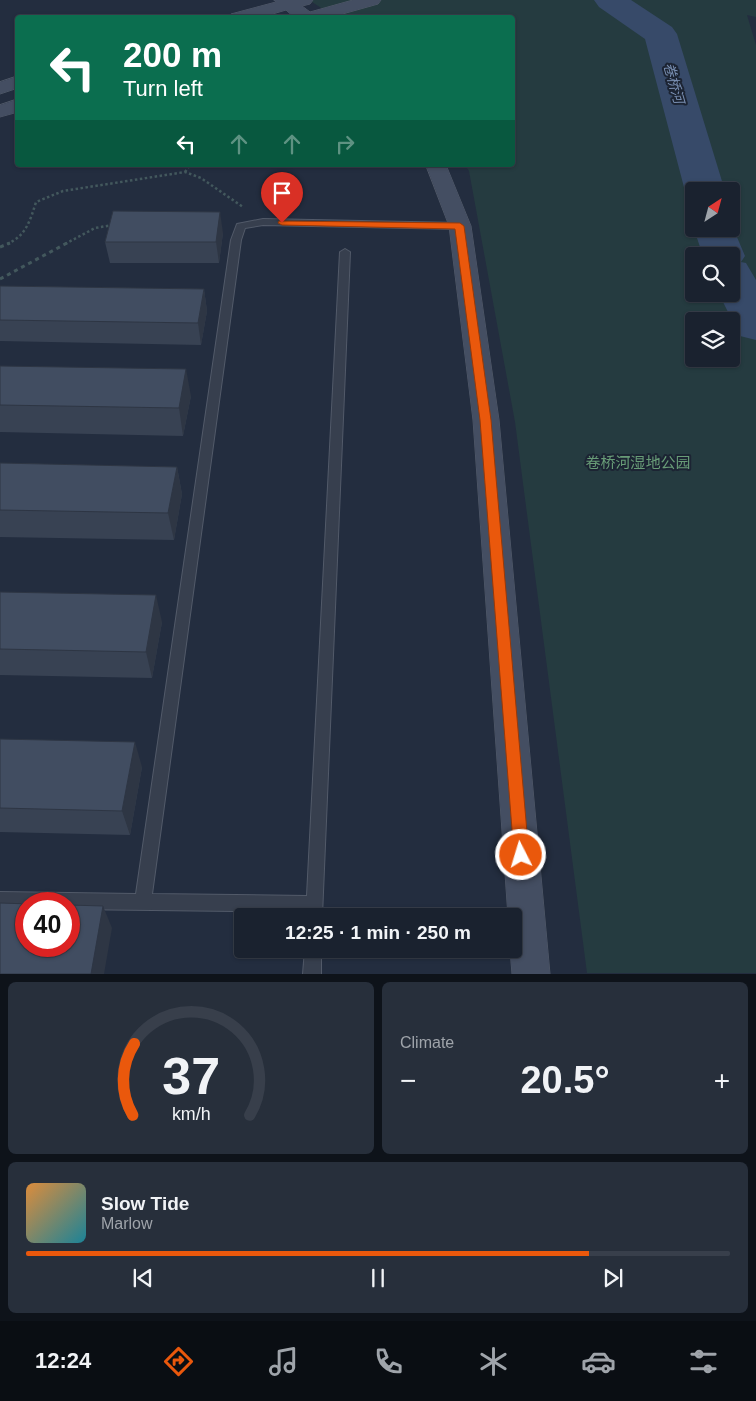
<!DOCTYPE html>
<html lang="en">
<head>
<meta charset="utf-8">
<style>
	body { margin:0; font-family:Helvetica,"Noto Sans SC",sans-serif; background:#272f3b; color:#f1f3f6; height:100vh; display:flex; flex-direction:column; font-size:19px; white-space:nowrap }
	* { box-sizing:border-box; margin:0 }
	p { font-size:16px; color:#9fa4aa }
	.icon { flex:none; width:28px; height:28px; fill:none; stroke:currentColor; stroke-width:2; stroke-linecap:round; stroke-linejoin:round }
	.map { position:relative; height:974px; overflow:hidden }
	.panel { display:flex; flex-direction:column; gap:8px; padding:8px; background:#0e131a; flex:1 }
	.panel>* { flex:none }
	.banner { position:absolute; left:15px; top:15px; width:500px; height:152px; border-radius:5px; box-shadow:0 1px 4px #0004,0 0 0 1px #383f4b; background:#0b6e4f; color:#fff; overflow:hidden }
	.needle { width:32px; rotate:36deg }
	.buttons { position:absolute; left:685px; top:182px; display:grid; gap:10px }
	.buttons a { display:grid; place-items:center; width:55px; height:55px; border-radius:5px; background:#1a222f; box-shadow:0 1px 4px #0004,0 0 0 1px #383f4b; font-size:25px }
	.speed { position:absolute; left:15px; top:892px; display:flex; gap:10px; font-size:25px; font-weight:700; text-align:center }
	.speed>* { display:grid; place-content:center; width:65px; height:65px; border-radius:50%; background:#1a222f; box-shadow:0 1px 4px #0004,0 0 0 1px #383f4b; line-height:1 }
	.speed .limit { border:8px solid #d22; background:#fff; color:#111 }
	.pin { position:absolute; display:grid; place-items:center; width:42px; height:42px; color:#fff; margin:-51px -21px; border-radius:50% 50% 50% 0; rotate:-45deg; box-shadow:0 0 5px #0007 }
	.pin .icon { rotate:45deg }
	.me { position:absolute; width:55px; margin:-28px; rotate:355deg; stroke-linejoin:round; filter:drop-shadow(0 0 4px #0008) }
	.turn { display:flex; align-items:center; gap:18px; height:105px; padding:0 25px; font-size:22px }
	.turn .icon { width:65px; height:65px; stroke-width:2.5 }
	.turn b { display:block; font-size:35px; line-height:42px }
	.lanes { display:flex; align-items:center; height:48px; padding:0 25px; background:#0003; justify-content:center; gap:25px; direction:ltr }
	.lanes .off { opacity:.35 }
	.big { font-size:38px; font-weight:700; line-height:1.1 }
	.panel .tile { flex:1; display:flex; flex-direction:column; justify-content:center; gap:8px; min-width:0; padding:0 18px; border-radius:8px; background:#272f3b }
	.panel .dial { align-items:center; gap:0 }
	.dial svg { height:130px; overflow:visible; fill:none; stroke:#383f4b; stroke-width:7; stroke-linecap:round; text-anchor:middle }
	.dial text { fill:#f1f3f6; stroke:none }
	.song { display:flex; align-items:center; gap:15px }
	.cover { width:60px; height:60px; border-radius:8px; background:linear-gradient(135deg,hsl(30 70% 55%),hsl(190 70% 35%)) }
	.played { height:5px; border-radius:2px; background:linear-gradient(90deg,#ea580c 80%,#383f4b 80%) }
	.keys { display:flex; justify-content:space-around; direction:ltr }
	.heat { display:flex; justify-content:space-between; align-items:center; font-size:28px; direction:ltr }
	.panel .tiles { flex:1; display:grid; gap:8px; grid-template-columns:1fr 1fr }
	.tile:last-child { grid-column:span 2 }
	.trip { position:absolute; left:234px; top:908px; width:288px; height:50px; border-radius:5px; background:#1a222f; box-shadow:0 1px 4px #0004,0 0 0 1px #383f4b; font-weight:700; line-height:50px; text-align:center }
	.dock { display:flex; height:80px; justify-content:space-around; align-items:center; background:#0a0e13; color:#9fa4aa }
	.dock .icon { width:35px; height:35px }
	.dock .current { color:#ea580c }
	.dock b { font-size:22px; color:#f1f3f6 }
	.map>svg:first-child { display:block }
</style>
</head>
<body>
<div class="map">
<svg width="756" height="974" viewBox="0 0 756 974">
	<rect width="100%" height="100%" fill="#232d3f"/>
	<!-- green -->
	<path fill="#253b40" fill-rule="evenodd" d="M309,0H756V17L747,15L756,45V973H587L515,422L469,171L465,165H512V18L335,17ZM694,191H731V229H694ZM694,256H731V294H694ZM694,321H731V359H694Z"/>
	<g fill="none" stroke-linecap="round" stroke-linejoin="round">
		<!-- river -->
		<g fill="#374a69" fill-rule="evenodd">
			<path d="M594,0H631L672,27L677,34L725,191H694V200L685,191L645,39L599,7Z"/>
			<path d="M731,223L745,256L741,262L746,263L756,280V340L740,336L719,294H731V256H703L694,229H731Z"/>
		</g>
		<!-- lane casing -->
		<g stroke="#525a69" stroke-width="2">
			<g id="lane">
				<path d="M263,219L460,223L465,226L460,229L263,225L245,228L241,240L152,894L307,896L340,252L345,249L350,252L322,916H306V912L69,909V904H26V908H0V892L136,894L231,240L237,224Z"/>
				<path d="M305,949H321V974H303Z"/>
			</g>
		</g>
		<!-- secondary casing -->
		<g stroke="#525a69" stroke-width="1">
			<g id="secondary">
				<path d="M274,0H313L310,4L302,6L310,12L353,0H381L378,4L328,18H295L286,10L259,18H229L231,14L276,2Z"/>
				<path d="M18,76V88L0,94V82Z"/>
				<path d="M18,99V112L0,117V105Z"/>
				<path d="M426,165H446L471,226L499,420L550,974H512L510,949H512V916H508L473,420L449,226Z"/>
			</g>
		</g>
		<!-- path-far1 -->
		<g stroke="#43585d" stroke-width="2.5" stroke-dasharray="2.5 2.5" stroke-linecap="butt">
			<path d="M185,172L190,165"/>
			<path d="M7,244C26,236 30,221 36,202L63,191L185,172L201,178L243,207"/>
			<path d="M65,244L95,228L113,225"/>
		</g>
		<!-- path -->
		<g stroke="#43585d" stroke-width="3" stroke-dasharray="4 4" stroke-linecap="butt">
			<path d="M0,247L10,243"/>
			<path d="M0,279L67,243"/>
		</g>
		<!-- lane -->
		<use href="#lane" fill="#373f4e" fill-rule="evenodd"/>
		<!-- secondary -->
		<use href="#secondary" fill="#444e62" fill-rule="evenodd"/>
	</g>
	<!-- wall -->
	<g fill="#384253">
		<path d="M223,233L219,263H110L105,242Z"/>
		<path d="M0,286L204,289L207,311L201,345L0,341Z"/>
		<path d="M0,366L191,396L183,436L0,432Z"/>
		<path d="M0,463L177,467L182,494L174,540L0,537Z"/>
		<path d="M0,592L162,622L152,678L0,675Z"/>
		<path d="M0,739L142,767L130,835L0,832Z"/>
	</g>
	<!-- shaded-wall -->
	<g fill="#2e3644">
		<path d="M220,212L223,233L219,263L216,242Z"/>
		<path d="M204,289L207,311L201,345L198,323Z"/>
		<path d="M186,369L191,396L183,436L179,408Z"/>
		<path d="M177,467L182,494L174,540L168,513Z"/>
		<path d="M156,595L162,622L152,678L146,652Z"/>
		<path d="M135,742L142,767L130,835L122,811Z"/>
		<path d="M103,906L112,928L104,974H91Z"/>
	</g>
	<!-- building -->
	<g fill="#414d61" stroke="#2e3644">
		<path d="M113,211L220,212L216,242H105Z"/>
		<path d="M0,286L204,289L198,323L0,320Z"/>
		<path d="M0,366L186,369L179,408L0,405Z"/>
		<path d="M0,463L177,467L168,513L0,510Z"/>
		<path d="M0,592L156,595L146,652L0,649Z"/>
		<path d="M0,739L135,742L122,811L0,808Z"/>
		<path d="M0,903L30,904H26V946H69V905L103,906L91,974H0Z"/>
	</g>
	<!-- route -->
	<path fill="#ea580c" stroke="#983908" d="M279,221L460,223L464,226L491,420L529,855L527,860L521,862L516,860L514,855L480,420L455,229L282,225L278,223Z"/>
	<g text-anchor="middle" stroke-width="4" stroke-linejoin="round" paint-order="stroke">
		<!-- far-water labels -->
		<g font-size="14" font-style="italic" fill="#798fb2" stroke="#1c2433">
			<text transform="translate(674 83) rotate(74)" y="5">卷桥河</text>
		</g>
		<!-- park labels -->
		<g font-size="15" fill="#689c77" stroke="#1c2433">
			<text x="638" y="468">卷桥河湿地公园</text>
		</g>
	</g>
</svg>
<div class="buttons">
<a><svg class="needle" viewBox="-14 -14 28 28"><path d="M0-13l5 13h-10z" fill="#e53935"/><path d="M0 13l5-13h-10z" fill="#9fa4aa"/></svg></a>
<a><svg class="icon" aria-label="search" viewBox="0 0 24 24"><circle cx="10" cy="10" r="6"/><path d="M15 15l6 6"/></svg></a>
<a><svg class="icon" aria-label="layers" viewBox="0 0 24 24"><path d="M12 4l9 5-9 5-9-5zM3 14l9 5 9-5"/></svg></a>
</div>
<div class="speed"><div class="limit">40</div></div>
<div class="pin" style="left:282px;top:223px;background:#d93025"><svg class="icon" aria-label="arrive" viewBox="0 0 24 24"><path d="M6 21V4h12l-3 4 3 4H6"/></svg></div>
<svg class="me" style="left:521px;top:855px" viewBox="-20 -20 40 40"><circle r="17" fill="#ea580c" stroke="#fff" stroke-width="3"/><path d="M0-11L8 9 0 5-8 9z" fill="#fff"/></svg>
<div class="trip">12:25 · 1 min · 250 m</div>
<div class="banner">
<div class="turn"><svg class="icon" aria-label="left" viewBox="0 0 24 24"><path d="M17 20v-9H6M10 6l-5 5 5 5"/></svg><div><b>200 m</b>Turn left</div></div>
<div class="lanes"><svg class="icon" aria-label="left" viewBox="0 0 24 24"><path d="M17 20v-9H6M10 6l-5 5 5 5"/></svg><svg class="icon off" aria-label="ahead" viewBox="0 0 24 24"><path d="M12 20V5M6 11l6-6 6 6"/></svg><svg class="icon off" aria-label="ahead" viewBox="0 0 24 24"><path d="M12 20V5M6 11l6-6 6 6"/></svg><svg class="icon off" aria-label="right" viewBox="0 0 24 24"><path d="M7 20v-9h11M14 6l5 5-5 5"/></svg></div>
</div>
</div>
<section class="panel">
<div class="tiles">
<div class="tile dial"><svg viewBox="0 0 100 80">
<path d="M14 69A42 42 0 1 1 86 69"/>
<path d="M14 69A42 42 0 0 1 15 25" stroke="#ea580c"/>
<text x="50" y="56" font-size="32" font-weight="700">37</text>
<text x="50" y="72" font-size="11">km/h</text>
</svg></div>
<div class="tile"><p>Climate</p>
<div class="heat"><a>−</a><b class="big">20.5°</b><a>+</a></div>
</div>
<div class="tile">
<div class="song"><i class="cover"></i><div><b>Slow Tide</b><p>Marlow</p></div></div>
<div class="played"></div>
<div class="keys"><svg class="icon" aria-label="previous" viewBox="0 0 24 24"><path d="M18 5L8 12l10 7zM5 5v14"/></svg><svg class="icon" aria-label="pause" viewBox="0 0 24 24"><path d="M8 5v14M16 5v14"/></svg><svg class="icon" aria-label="next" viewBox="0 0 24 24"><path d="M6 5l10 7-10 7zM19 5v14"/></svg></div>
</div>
</div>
</section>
<nav class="dock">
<b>12:24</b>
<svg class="icon current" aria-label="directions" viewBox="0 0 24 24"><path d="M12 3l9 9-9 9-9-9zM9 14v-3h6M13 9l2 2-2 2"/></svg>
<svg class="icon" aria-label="music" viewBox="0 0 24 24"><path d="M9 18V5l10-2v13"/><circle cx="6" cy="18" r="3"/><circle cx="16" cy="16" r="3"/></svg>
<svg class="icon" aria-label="phone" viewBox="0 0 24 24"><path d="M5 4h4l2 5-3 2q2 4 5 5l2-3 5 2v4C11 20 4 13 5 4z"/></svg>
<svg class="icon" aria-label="climate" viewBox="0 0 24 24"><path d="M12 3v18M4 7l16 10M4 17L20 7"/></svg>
<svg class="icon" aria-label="car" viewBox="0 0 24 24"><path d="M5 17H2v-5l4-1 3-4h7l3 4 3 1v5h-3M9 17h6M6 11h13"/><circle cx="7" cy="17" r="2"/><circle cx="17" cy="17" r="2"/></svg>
<svg class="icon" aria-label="filters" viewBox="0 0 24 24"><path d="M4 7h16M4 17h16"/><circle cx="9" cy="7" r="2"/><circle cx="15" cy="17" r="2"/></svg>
</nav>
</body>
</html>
